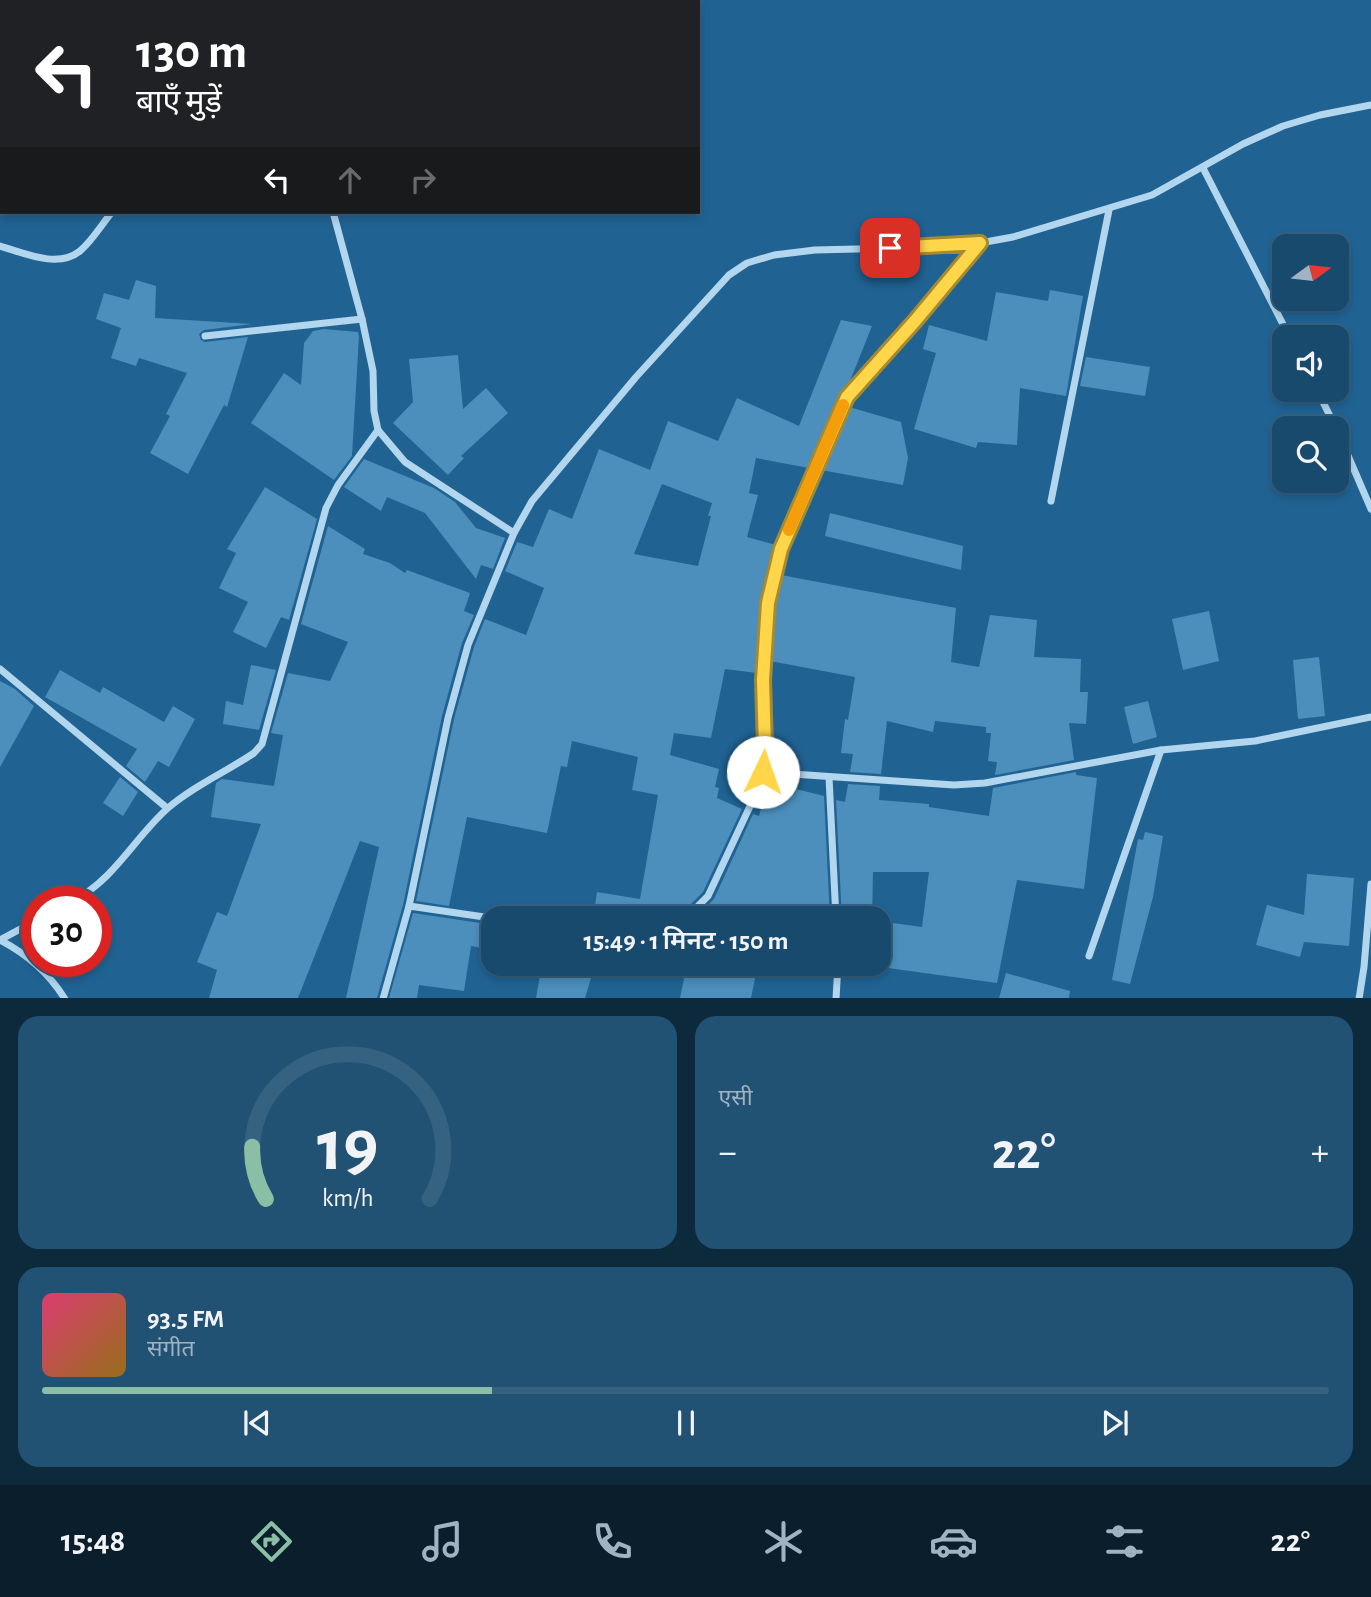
<!DOCTYPE html>
<html lang="hi">
<head>
<meta charset="utf-8">
<style>
	body { margin:0; font-family:"Alegreya Sans","Noto Sans Devanagari",sans-serif; background:#215173; color:#f1f3f6; height:100vh; display:flex; flex-direction:column; font-size:26px; white-space:nowrap }
	* { box-sizing:border-box; margin:0 }
	p { font-size:23px; color:#9fb3c2 }
	.icon { flex:none; width:38px; height:38px; fill:none; stroke:currentColor; stroke-width:2; stroke-linecap:round; stroke-linejoin:round }
	.map { position:relative; height:998px; overflow:hidden }
	.side { display:flex; flex-direction:column; gap:18px; padding:18px; background:#0d293c; flex:1 }
	.side>* { flex:none }
	.top-card { position:absolute; left:0px; top:0px; width:700px; height:214px; box-shadow:0 4px 10px #0003,0 0 0 2px #366281; background:#202124; color:#fff; overflow:hidden }
	.needle { width:46px; rotate:75deg }
	.buttons { position:absolute; left:1272px; top:234px; display:grid; gap:14px }
	.buttons a { display:grid; place-items:center; width:77px; height:77px; border-radius:14px; background:#184a6e; box-shadow:0 4px 10px #0003,0 0 0 2px #366281; font-size:35px }
	.speed { position:absolute; left:21px; top:886px; display:flex; gap:14px; font-size:35px; font-weight:700; text-align:center }
	.speed>* { display:grid; place-content:center; width:91px; height:91px; border-radius:50%; background:#184a6e; box-shadow:0 4px 10px #0003,0 0 0 2px #366281; line-height:1 }
	.speed .limit { border:10px solid #d22; background:#fff; color:#111 }
	.pin { position:absolute; display:grid; place-items:center; width:60px; height:60px; color:#fff; margin:-30px; border-radius:14px; box-shadow:0 4px 10px #0006 }
	.me { position:absolute; width:77px; margin:-38px; rotate:3deg; stroke-linejoin:round; filter:drop-shadow(0 0 5px #0008) }
	.turn { display:flex; align-items:center; gap:24px; height:147px; padding:0 21px; font-size:32px }
	.turn .icon { width:91px; height:91px; stroke-width:2.5 }
	.turn b { display:block; font-size:49px; line-height:60px }
	.lanes { display:flex; align-items:center; height:66px; padding:0 21px; background:#0003; justify-content:center; gap:35px; direction:ltr }
	.lanes .off { opacity:.35 }
	.big { font-size:52px; font-weight:600; line-height:1.1 }
	.side .tile { flex:1; display:flex; flex-direction:column; justify-content:center; gap:10px; min-width:0; padding:0 24px; border-radius:21px; background:#215173 }
	.side .dial { align-items:center; gap:0 }
	.dial svg { height:182px; overflow:visible; fill:none; stroke:#366281; stroke-width:7; stroke-linecap:round; text-anchor:middle }
	.dial text { fill:#f1f3f6; stroke:none }
	.song { display:flex; align-items:center; gap:21px }
	.cover { width:84px; height:84px; border-radius:10px; background:linear-gradient(135deg,hsl(340 70% 55%),hsl(40 70% 35%)) }
	.played { height:7px; border-radius:4px; background:linear-gradient(90deg,#8abfa5 35%,#366281 35%) }
	.keys { display:flex; justify-content:space-around; direction:ltr }
	.heat { display:flex; justify-content:space-between; align-items:center; font-size:38px; direction:ltr }
	.side .tiles { flex:1; display:grid; gap:18px; grid-template-columns:1fr 1fr }
	.tile:last-child { grid-column:span 2 }
	.trip { position:absolute; left:481px; top:906px; width:410px; height:70px; border-radius:21px; background:#184a6e; box-shadow:0 4px 10px #0003,0 0 0 2px #366281; font-weight:600; line-height:70px; text-align:center }
	.tabs { display:flex; height:112px; justify-content:space-around; align-items:center; background:#0a1e2c; color:#9fb3c2 }
	.tabs .icon { width:49px; height:49px }
	.tabs .selected { color:#8abfa5 }
	.tabs b { font-size:32px; color:#f1f3f6 }
	.map>svg:first-child { display:block }
</style>
</head>
<body>
<div class="map">
<svg width="1371" height="999" viewBox="0 0 1371 999">
	<rect width="100%" height="100%" fill="#206393"/>
	<!-- building -->
	<g fill="#4c8ebc" fill-rule="evenodd">
		<path d="M136,280L156,286L155,318L252,324L204,330L199,334L201,340L205,342L248,337L227,407L224,405L188,474L150,453L170,416L166,414L187,373L139,358L136,366L111,358L121,328L96,319L104,293L129,300Z"/>
		<path d="M1050,290L1083,296L1066,396L1020,388L1017,445L978,442L976,448L914,429L936,353L923,349L929,325L987,341L996,292L1048,301Z"/>
		<path d="M841,320L872,326L848,386L841,394L809,468L756,458L749,493L758,495L747,537L776,545L762,603L757,673L725,669L711,738L674,733L670,755L719,769L715,787L719,788L717,798L742,809L703,892L690,905L674,914L672,919H593L597,892L640,899L658,795L632,790L638,757L572,741L567,767L561,766L547,833L467,817L449,906L416,901L454,719L474,647L485,619L526,635L544,588L505,571L517,542L533,547L549,509L572,519L599,449L650,470L668,421L718,441L737,398L799,426ZM662,484L712,503L708,516H711L698,566L634,554Z"/>
		<path d="M324,329L358,332L359,336L352,456L334,480L251,423L284,373L301,385L304,343L313,331Z"/>
		<path d="M458,355L463,409L486,388L508,413L461,456L464,458L448,475L393,423L413,402L409,359Z"/>
		<path d="M1086,357L1150,367L1145,396L1080,386Z"/>
		<path d="M849,407L901,422L908,458L903,485L821,470Z"/>
		<path d="M364,459L434,488L455,502L476,528L505,538L493,569L481,565L476,579L425,513L387,497L381,511L344,487Z"/>
		<path d="M265,487L317,519L289,620L281,617L266,648L233,632L248,602L219,588L236,553L227,549Z"/>
		<path d="M830,513L963,546L961,570L825,536Z"/>
		<path d="M328,526L365,549L363,554L390,563L405,573L407,570L470,593L464,611L474,615L462,643L442,716L403,905L377,998H346L379,847L360,841L298,998H209L217,970L197,962L217,912L227,916L261,824L211,817L216,783L222,779L274,786L283,735L271,733L288,673L330,681L348,642L301,624Z"/>
		<path d="M781,575L956,608L951,662L979,667L990,615L1037,620L1034,657L1081,659L1080,692H1088L1086,724L1069,723L1074,760L995,775L997,762L988,761L991,733H986V727L935,721L933,732L887,721L881,774L850,772L853,754L841,753L845,719L848,720L855,677L770,661L774,604Z"/>
		<path d="M1209,611L1219,661L1183,670L1172,619Z"/>
		<path d="M1319,657L1325,716L1298,719L1293,660Z"/>
		<path d="M251,665L276,670L259,730L223,724L226,701L243,705Z"/>
		<path d="M60,670L100,693L103,687L164,722L173,706L195,719L169,767L158,761L145,782L126,766L137,749L45,697Z"/>
		<path d="M0,681L15,689L34,706L0,767Z"/>
		<path d="M1148,701L1157,737L1133,744L1124,707Z"/>
		<path d="M1076,772V775L1097,778L1084,889L1017,880L997,983L888,968L893,923L922,927L929,872H873L872,919H842L836,800L845,802L848,784L880,786L879,800L929,804V807L989,816L993,788Z"/>
		<path d="M120,777L138,792L123,816L103,803Z"/>
		<path d="M768,782L824,796L830,919H708L712,905L706,907L714,899L753,814L759,816Z"/>
		<path d="M1145,832L1163,836L1153,897L1130,984L1112,980L1138,839L1143,840Z"/>
		<path d="M1307,874L1354,878L1349,946L1304,942L1300,957L1256,945L1267,905L1304,915Z"/>
		<path d="M413,913L494,925V950L471,946L464,991L419,985L417,998H389Z"/>
		<path d="M542,964H574L573,970L592,975L585,998H536Z"/>
		<path d="M687,964H758L751,998H680Z"/>
		<path d="M1006,973L1070,991L1069,998H999Z"/>
	</g>
	<g fill="none" stroke-linecap="round" stroke-linejoin="round">
		<!-- minor -->
		<g stroke="#b2d6ee" stroke-width="7">
			<path d="M282,0V2"/>
			<path d="M25,2L26,0"/>
			<path d="M0,28L2,26"/>
			<path d="M1203,168L1290,338"/>
			<path d="M333,212L362,319L373,371L374,411L378,430L405,462L514,533"/>
			<path d="M0,246C24,253 58,269 80,251C92,241 102,224 112,212"/>
			<path d="M205,336L362,319"/>
			<path d="M1317,390L1337,430L1371,509"/>
			<path d="M1051,501L1109,210"/>
			<path d="M0,669L167,808"/>
			<path d="M763,772L954,785L985,783L1161,750L1255,741L1371,717"/>
			<path d="M829,777L836,919"/>
			<path d="M73,901C116,878 134,838 168,808C193,786 226,772 254,753L262,744L326,508L338,485L378,430"/>
			<path d="M409,906L498,919"/>
			<path d="M678,919L694,910L708,896L751,804L763,772L765,747L763,679L768,603L781,549L832,429L847,397L915,321L980,243"/>
			<path d="M0,940C27,954 49,973 65,999"/>
			<path d="M0,940L37,920"/>
			<path d="M1089,956L1161,750"/>
			<path d="M383,999L409,906L448,718L468,645L514,533L532,501L636,377L729,275L747,263L774,255L815,250L940,247L980,243L1013,237L1152,195L1243,144L1283,126L1320,115L1371,105"/>
			<path d="M836,999L838,964"/>
			<path d="M1359,999L1364,967L1371,884"/>
		</g>
	</g>
	<g fill="none" stroke-linecap="round" stroke-linejoin="round">
		<!-- route casing -->
		<g stroke="#a68a30" stroke-width="18">
			<path id="route" d="M763,772L765,747L763,680L768,603L781,549L847,397L915,321L980,243L890,248"/>
		</g>
		<!-- route -->
		<use href="#route" stroke="#ffd54a" stroke-width="12"/>
		<!-- slow -->
		<path stroke="#f59e0b" stroke-width="12" d="M789,530L843,405"/>
	</g>
</svg>
<div class="buttons">
<a><svg class="needle" viewBox="-14 -14 28 28"><path d="M0-13l5 13h-10z" fill="#e53935"/><path d="M0 13l5-13h-10z" fill="#9fb3c2"/></svg></a>
<a><svg class="icon" aria-label="sound" viewBox="0 0 24 24"><path d="M4 9h4l5-4v14l-5-4H4zM17 9q2 3 0 6"/></svg></a>
<a><svg class="icon" aria-label="search" viewBox="0 0 24 24"><circle cx="10" cy="10" r="6"/><path d="M15 15l6 6"/></svg></a>
</div>
<div class="speed"><div class="limit">30</div></div>
<div class="pin" style="left:890px;top:248px;background:#d93025"><svg class="icon" aria-label="arrive" viewBox="0 0 24 24"><path d="M6 21V4h12l-3 4 3 4H6"/></svg></div>
<svg class="me" style="left:763px;top:772px" viewBox="-20 -20 40 40"><circle r="19" fill="#fff"/><path d="M0-13L10 11 0 6-10 11z" fill="#ffd54a"/></svg>
<div class="trip">15:49 · 1 मिनट · 150 m</div>
<div class="top-card">
<div class="turn"><svg class="icon" aria-label="left" viewBox="0 0 24 24"><path d="M17 20v-9H6M10 6l-5 5 5 5"/></svg><div><b>130 m</b>बाएँ मुड़ें</div></div>
<div class="lanes"><svg class="icon" aria-label="left" viewBox="0 0 24 24"><path d="M17 20v-9H6M10 6l-5 5 5 5"/></svg><svg class="icon off" aria-label="ahead" viewBox="0 0 24 24"><path d="M12 20V5M6 11l6-6 6 6"/></svg><svg class="icon off" aria-label="right" viewBox="0 0 24 24"><path d="M7 20v-9h11M14 6l5 5-5 5"/></svg></div>
</div>
</div>
<section class="side">
<div class="tiles">
<div class="tile dial"><svg viewBox="0 0 100 80">
<path d="M14 69A42 42 0 1 1 86 69"/>
<path d="M14 69A42 42 0 0 1 8 46" stroke="#8abfa5"/>
<text x="50" y="56" font-size="32" font-weight="700">19</text>
<text x="50" y="72" font-size="11">km/h</text>
</svg></div>
<div class="tile"><p>एसी</p>
<div class="heat"><a>−</a><b class="big">22°</b><a>+</a></div>
</div>
<div class="tile">
<div class="song"><i class="cover"></i><div><b>93.5 FM</b><p>संगीत</p></div></div>
<div class="played"></div>
<div class="keys"><svg class="icon" aria-label="previous" viewBox="0 0 24 24"><path d="M18 5L8 12l10 7zM5 5v14"/></svg><svg class="icon" aria-label="pause" viewBox="0 0 24 24"><path d="M8 5v14M16 5v14"/></svg><svg class="icon" aria-label="next" viewBox="0 0 24 24"><path d="M6 5l10 7-10 7zM19 5v14"/></svg></div>
</div>
</div>
</section>
<nav class="tabs">
<b>15:48</b>
<svg class="icon selected" aria-label="directions" viewBox="0 0 24 24"><path d="M12 3l9 9-9 9-9-9zM9 14v-3h6M13 9l2 2-2 2"/></svg>
<svg class="icon" aria-label="music" viewBox="0 0 24 24"><path d="M9 18V5l10-2v13"/><circle cx="6" cy="18" r="3"/><circle cx="16" cy="16" r="3"/></svg>
<svg class="icon" aria-label="phone" viewBox="0 0 24 24"><path d="M5 4h4l2 5-3 2q2 4 5 5l2-3 5 2v4C11 20 4 13 5 4z"/></svg>
<svg class="icon" aria-label="climate" viewBox="0 0 24 24"><path d="M12 3v18M4 7l16 10M4 17L20 7"/></svg>
<svg class="icon" aria-label="car" viewBox="0 0 24 24"><path d="M5 17H2v-5l4-1 3-4h7l3 4 3 1v5h-3M9 17h6M6 11h13"/><circle cx="7" cy="17" r="2"/><circle cx="17" cy="17" r="2"/></svg>
<svg class="icon" aria-label="filters" viewBox="0 0 24 24"><path d="M4 7h16M4 17h16"/><circle cx="9" cy="7" r="2"/><circle cx="15" cy="17" r="2"/></svg>
<b>22°</b>
</nav>
</body>
</html>
